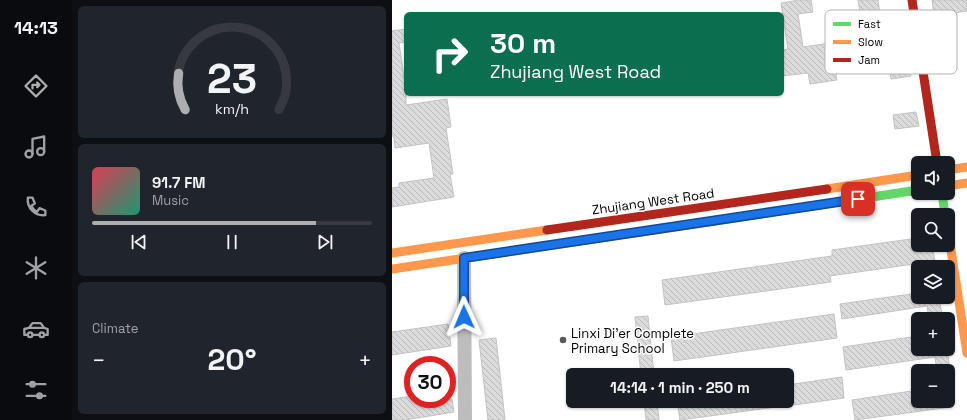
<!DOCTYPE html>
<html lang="en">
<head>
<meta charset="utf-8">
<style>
	body { margin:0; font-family:"Space Grotesk",sans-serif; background:#20242c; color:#f1f3f6; height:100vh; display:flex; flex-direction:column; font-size:15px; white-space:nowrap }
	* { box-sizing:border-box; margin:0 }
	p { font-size:13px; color:#9ea1a6 }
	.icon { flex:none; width:22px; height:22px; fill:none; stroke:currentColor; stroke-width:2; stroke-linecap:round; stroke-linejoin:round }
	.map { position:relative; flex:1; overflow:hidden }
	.side { display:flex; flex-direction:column; gap:6px; padding:6px; background:#0d0f14; width:320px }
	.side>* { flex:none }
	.hud { position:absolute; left:12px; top:12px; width:380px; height:84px; border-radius:6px; box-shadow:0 1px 3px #0004; background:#0b6e4f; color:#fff; overflow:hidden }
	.tools { position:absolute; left:519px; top:156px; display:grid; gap:8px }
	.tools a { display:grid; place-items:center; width:44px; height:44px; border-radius:6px; background:#171b24; box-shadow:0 1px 3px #0004; font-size:20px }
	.speed { position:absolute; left:12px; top:356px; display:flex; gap:8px; font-size:20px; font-weight:700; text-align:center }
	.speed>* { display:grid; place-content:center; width:52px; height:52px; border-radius:50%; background:#171b24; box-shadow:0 1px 3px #0004; line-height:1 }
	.speed .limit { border:6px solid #d22; background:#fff; color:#111 }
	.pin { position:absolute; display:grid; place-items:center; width:34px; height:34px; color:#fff; margin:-17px; border-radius:8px; box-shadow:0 2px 6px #0006 }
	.me { position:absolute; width:44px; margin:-22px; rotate:359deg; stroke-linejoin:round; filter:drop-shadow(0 0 3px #0008) }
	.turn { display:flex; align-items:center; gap:14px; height:84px; padding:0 20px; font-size:18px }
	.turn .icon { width:52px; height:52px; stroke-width:2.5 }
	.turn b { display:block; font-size:28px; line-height:34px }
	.big { font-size:30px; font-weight:700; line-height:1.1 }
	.side .card { flex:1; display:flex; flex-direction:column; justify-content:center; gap:6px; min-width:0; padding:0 14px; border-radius:6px; background:#20242c }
	.side .dial { align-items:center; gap:0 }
	.dial svg { height:104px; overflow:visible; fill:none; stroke:#363941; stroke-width:7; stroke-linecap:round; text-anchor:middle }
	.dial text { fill:#f1f3f6; stroke:none }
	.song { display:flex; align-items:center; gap:12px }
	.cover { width:48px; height:48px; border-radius:6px; background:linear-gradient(135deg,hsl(350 70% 55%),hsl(160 70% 35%)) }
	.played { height:4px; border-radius:2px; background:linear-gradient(90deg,#adaeaf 80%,#363941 80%) }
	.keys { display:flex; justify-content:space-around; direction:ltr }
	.heat { display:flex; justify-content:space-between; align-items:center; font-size:22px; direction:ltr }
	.trip { position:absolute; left:174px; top:368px; width:228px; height:40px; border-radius:6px; background:#171b24; box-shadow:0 1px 3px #0004; font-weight:700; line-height:40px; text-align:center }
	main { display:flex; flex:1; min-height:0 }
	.tabs { display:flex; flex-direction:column; width:72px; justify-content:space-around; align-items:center; background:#090b0e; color:#9ea1a6 }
	.tabs .icon { width:28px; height:28px }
	.tabs .on { color:#adaeaf }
	.tabs b { font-size:18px; color:#f1f3f6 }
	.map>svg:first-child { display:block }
</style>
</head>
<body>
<main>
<nav class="tabs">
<b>14:13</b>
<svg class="icon on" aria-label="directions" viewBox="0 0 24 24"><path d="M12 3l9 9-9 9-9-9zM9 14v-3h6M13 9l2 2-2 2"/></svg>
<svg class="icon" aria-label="music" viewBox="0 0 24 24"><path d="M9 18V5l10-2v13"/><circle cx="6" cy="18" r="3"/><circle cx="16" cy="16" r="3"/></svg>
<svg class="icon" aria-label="phone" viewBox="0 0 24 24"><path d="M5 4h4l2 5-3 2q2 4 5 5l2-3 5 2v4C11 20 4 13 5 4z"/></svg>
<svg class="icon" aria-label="climate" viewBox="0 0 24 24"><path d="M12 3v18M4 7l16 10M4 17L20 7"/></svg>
<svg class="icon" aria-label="car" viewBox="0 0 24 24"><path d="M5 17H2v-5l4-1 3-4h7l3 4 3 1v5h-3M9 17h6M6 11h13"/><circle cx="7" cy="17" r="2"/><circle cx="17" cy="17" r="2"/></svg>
<svg class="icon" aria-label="filters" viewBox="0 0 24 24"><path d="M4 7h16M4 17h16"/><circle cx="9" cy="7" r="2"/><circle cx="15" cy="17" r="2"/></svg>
</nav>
<section class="side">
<div class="card dial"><svg viewBox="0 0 100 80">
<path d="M14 69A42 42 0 1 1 86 69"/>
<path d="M14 69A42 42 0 0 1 9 41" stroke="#adaeaf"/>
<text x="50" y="56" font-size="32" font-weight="700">23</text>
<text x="50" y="72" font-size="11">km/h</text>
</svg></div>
<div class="card">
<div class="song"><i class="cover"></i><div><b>91.7 FM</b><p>Music</p></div></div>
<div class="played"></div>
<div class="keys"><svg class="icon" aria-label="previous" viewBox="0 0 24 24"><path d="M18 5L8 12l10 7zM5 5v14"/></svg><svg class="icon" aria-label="pause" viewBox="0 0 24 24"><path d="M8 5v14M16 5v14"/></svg><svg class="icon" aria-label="next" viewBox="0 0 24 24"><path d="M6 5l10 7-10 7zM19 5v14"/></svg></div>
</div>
<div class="card"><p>Climate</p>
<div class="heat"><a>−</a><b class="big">20°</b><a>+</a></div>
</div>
</section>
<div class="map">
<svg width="575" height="420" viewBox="0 0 575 420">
	<defs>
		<pattern id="building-back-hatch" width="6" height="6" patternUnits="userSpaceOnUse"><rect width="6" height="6" fill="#dbdbdb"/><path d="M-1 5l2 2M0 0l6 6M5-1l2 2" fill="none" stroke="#bababa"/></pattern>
	</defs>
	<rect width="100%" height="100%" fill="#fff"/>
	<!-- building -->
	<g fill="url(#building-back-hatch)" stroke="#c3c3c3">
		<path d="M407,0H419L421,12L406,14L411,47L472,38L466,0H486L490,28L511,25L519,76L499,79L496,61L443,69L445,80L418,84L416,73L390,76V50L396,49L389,3Z"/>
		<path d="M540,0H575V11L542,16Z"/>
		<path d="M14,29V42L7,43L14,90V105L55,99L59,127L54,128L61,174H58L62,197L0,207V188L7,187V183L42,178L37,143L3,148L2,136H0V31Z"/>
		<path d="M524,112L527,126L503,129L501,115Z"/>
		<path d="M526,238V245H540L543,261L438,276L439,282L273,305L270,280L440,256V250Z"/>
		<path d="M526,293V297H555V303L548,304L551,319H537L535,306L450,319L448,304Z"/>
		<path d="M442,314L445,338L282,361L279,337Z"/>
		<path d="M256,316L262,375H249L243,317Z"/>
		<path d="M56,324L59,346L0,355V332Z"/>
		<path d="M526,336V349H555L558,371H545L543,357L454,370L451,347Z"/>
		<path d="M104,338L113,420H96L87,340Z"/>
		<path d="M450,377L452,398L395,406V385Z"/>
		<path d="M526,390V401H559V407L463,420L460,400Z"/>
		<path d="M21,396V399H60L62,412L13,420H0V399Z"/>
		<path d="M252,401H265L267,420H254Z"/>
		<path d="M285,401H384V407L288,420Z"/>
	</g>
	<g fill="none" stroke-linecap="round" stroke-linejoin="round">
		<!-- street -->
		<path stroke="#bdbdbd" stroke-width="14" d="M72,258L73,420"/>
		<!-- fast -->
		<g stroke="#63d668" stroke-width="9">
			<path d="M550,193L553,215"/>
			<path d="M316,222L526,190"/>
		</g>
		<!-- slow -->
		<g stroke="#ff974d" stroke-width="9">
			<path d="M556,170L575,167"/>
			<path d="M556,186L575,183"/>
			<path d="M435,189L526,175"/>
			<path d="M556,231L575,353"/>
			<path d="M0,253L155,230"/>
			<path d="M0,269L316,222"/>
		</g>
		<!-- jam -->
		<g stroke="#b3261e" stroke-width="9">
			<path d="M520,0L545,163"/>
			<path d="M155,230L435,189"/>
		</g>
	</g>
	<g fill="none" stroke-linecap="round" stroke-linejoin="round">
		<!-- route casing -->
		<g stroke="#114b97" stroke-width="10">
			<path id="route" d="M72,317V258L466,199"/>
		</g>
		<!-- route -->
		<use href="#route" stroke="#1a73e8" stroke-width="7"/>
	</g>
	<!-- markers -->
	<circle fill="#595959" stroke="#fff" stroke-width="1.5" cx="171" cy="340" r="4"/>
	<g text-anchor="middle" stroke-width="3" stroke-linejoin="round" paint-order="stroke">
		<!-- street labels -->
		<g font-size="13" fill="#000" stroke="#fff">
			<text transform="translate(261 201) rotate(-8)" y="5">Zhujiang West Road</text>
		</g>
		<!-- poi labels -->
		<g font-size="13" fill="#000" stroke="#fff" text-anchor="start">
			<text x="179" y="338">Linxi Di'er Complete<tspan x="179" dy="15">Primary School</tspan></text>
		</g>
	</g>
	<!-- legend -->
	<rect x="433" y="10" width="132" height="64" rx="6" fill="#fff" stroke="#b2b2b2" stroke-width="1"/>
	<rect x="441" y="22" width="18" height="4" fill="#63d668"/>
	<rect x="441" y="40" width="18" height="4" fill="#ff974d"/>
	<rect x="441" y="58" width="18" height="4" fill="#b3261e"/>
	<g font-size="11" fill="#000">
		<text x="466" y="28">Fast</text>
		<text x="466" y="46">Slow</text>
		<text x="466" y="64">Jam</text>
	</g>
</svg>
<div class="tools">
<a><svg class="icon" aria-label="sound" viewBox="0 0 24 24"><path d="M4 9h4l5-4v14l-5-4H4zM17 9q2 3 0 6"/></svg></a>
<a><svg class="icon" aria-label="search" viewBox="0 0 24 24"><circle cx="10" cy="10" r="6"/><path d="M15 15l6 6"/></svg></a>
<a><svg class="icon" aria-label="layers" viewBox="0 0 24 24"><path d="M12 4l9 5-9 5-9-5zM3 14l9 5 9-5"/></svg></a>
<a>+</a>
<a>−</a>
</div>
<div class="speed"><div class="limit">30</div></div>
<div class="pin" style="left:466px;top:199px;background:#d93025"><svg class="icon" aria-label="arrive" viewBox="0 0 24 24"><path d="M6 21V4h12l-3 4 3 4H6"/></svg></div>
<svg class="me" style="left:72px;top:317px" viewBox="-20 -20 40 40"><path d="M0-17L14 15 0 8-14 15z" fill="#1a73e8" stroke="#fff" stroke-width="4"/></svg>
<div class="trip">14:14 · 1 min · 250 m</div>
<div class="hud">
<div class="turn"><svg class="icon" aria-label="right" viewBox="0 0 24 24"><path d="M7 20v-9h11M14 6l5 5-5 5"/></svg><div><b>30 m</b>Zhujiang West Road</div></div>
</div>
</div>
</main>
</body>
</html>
